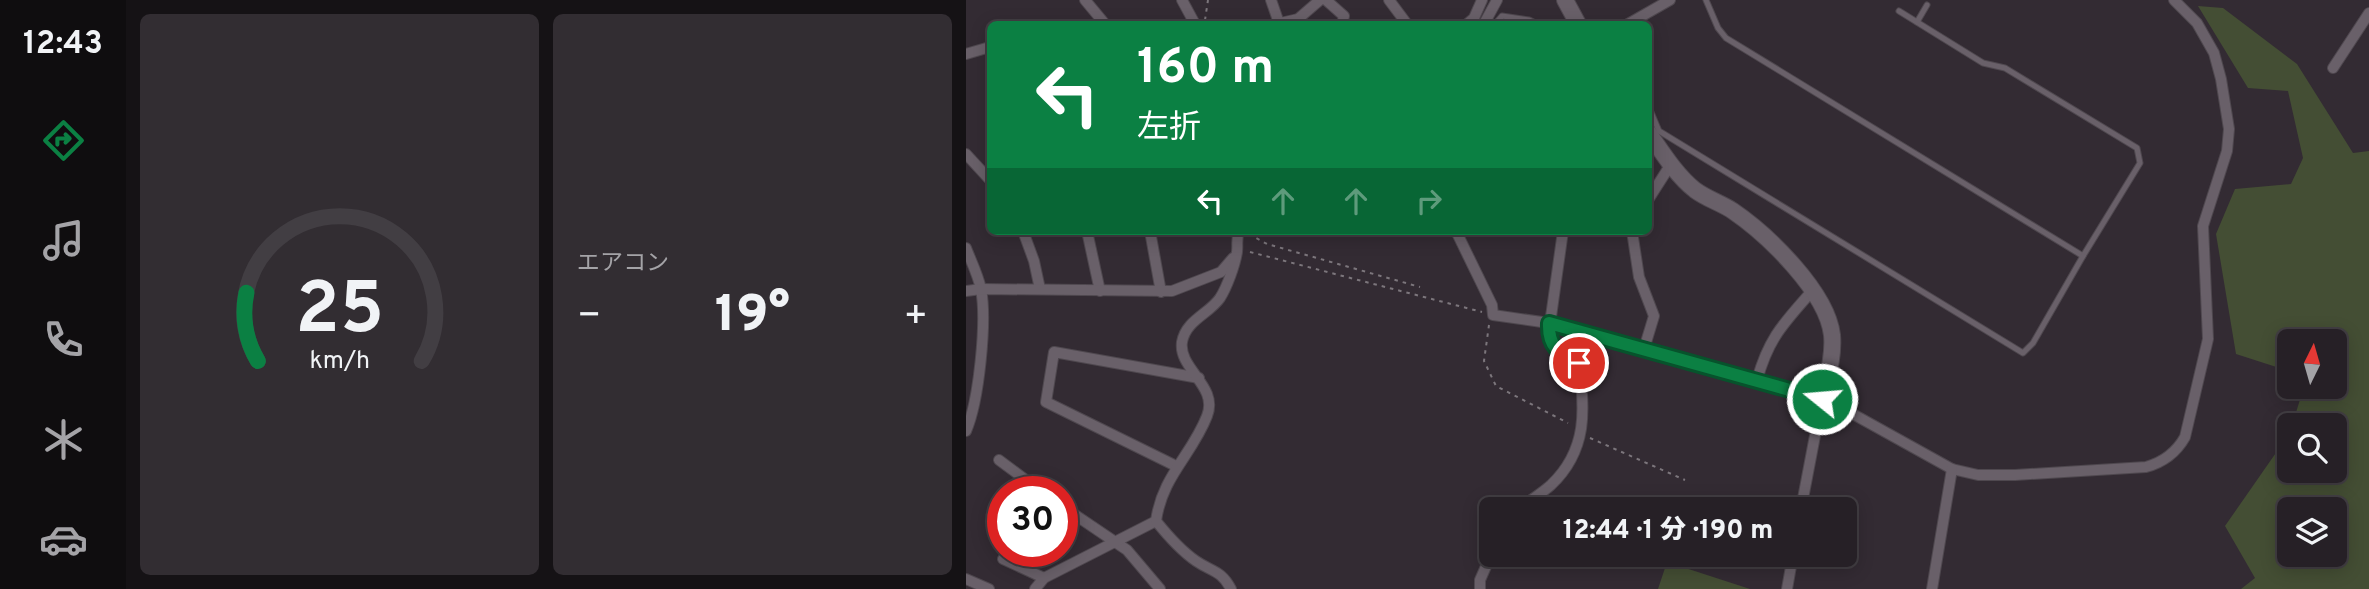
<!DOCTYPE html>
<html lang="ja">
<head>
<meta charset="utf-8">
<style>
	body { margin:0; font-family:Overpass,"Noto Sans JP",sans-serif; background:#322d32; color:#f1f3f6; height:100vh; display:flex; flex-direction:column; font-size:26px; white-space:nowrap }
	* { box-sizing:border-box; margin:0 }
	p { font-size:23px; color:#a4a3a7 }
	.icon { flex:none; width:38px; height:38px; fill:none; stroke:currentColor; stroke-width:2; stroke-linecap:round; stroke-linejoin:round }
	.map { position:relative; flex:1; overflow:hidden }
	.sheet { display:flex; flex-direction:column; gap:14px; padding:14px; background:#151215; width:840px }
	.sheet>* { flex:none }
	.top-card { position:absolute; left:21px; top:21px; width:665px; height:214px; border-radius:10px; box-shadow:0 4px 18px #0003,0 0 0 2px #423e43; background:#0b8043; color:#fff; overflow:hidden }
	.needle { width:46px; rotate:5deg }
	.tools { position:absolute; left:1311px; top:329px; display:grid; gap:14px }
	.tools a { display:grid; place-items:center; width:70px; height:70px; border-radius:10px; background:#262026; box-shadow:0 4px 18px #0003,0 0 0 2px #423e43; font-size:35px }
	.speed { position:absolute; left:21px; top:476px; display:flex; gap:14px; font-size:35px; font-weight:700; text-align:center }
	.speed>* { display:grid; place-content:center; width:91px; height:91px; border-radius:50%; background:#262026; box-shadow:0 4px 18px #0003,0 0 0 2px #423e43; line-height:1 }
	.speed .limit { border:10px solid #d22; background:#fff; color:#111 }
	.pin { position:absolute; display:grid; place-items:center; width:60px; height:60px; color:#fff; margin:-30px; border:4px solid #fff; border-radius:50%; box-shadow:0 2px 7px #0007 }
	.me { position:absolute; width:77px; margin:-38px; rotate:287deg; stroke-linejoin:round; filter:drop-shadow(0 0 5px #0008) }
	.turn { display:flex; align-items:center; gap:24px; height:147px; padding:0 35px; font-size:32px }
	.turn .icon { width:91px; height:91px; stroke-width:2.5 }
	.turn b { display:block; font-size:49px; line-height:60px }
	.lanes { display:flex; align-items:center; height:66px; padding:0 35px; background:#0003; justify-content:center; gap:35px; direction:ltr }
	.lanes .off { opacity:.35 }
	.big { font-size:52px; font-weight:800; line-height:1.1 }
	.sheet .widget { flex:1; display:flex; flex-direction:column; justify-content:center; gap:10px; min-width:0; padding:0 24px; border-radius:10px; background:#322d32 }
	.sheet .dial { align-items:center; gap:0 }
	.dial svg { height:182px; overflow:visible; fill:none; stroke:#423e43; stroke-width:7; stroke-linecap:round; text-anchor:middle }
	.dial text { fill:#f1f3f6; stroke:none }
	.heat { display:flex; justify-content:space-between; align-items:center; font-size:38px; direction:ltr }
	.sheet .tiles { flex:1; display:grid; gap:14px; grid-template-columns:repeat(2,1fr) }
	.trip { position:absolute; left:513px; top:497px; width:378px; height:70px; border-radius:10px; background:#262026; box-shadow:0 4px 18px #0003,0 0 0 2px #423e43; font-weight:800; line-height:70px; text-align:center }
	main { display:flex; flex:1; min-height:0 }
	.tabs { display:flex; flex-direction:column; width:126px; justify-content:space-around; align-items:center; background:#0f0d0f; color:#a4a3a7 }
	.tabs .icon { width:49px; height:49px }
	.tabs .on { color:#0b8043 }
	.tabs b { font-size:32px; color:#f1f3f6 }
	.map>svg:first-child { display:block }
</style>
</head>
<body>
<main>
<nav class="tabs">
<b>12:43</b>
<svg class="icon on" aria-label="directions" viewBox="0 0 24 24"><path d="M12 3l9 9-9 9-9-9zM9 14v-3h6M13 9l2 2-2 2"/></svg>
<svg class="icon" aria-label="music" viewBox="0 0 24 24"><path d="M9 18V5l10-2v13"/><circle cx="6" cy="18" r="3"/><circle cx="16" cy="16" r="3"/></svg>
<svg class="icon" aria-label="phone" viewBox="0 0 24 24"><path d="M5 4h4l2 5-3 2q2 4 5 5l2-3 5 2v4C11 20 4 13 5 4z"/></svg>
<svg class="icon" aria-label="climate" viewBox="0 0 24 24"><path d="M12 3v18M4 7l16 10M4 17L20 7"/></svg>
<svg class="icon" aria-label="car" viewBox="0 0 24 24"><path d="M5 17H2v-5l4-1 3-4h7l3 4 3 1v5h-3M9 17h6M6 11h13"/><circle cx="7" cy="17" r="2"/><circle cx="17" cy="17" r="2"/></svg>
</nav>
<section class="sheet">
<div class="tiles">
<div class="widget dial"><svg viewBox="0 0 100 80">
<path d="M14 69A42 42 0 1 1 86 69"/>
<path d="M14 69A42 42 0 0 1 9 39" stroke="#0b8043"/>
<text x="50" y="56" font-size="32" font-weight="700">25</text>
<text x="50" y="72" font-size="11">km/h</text>
</svg></div>
<div class="widget"><p>エアコン</p>
<div class="heat"><a>−</a><b class="big">19°</b><a>+</a></div>
</div>
</div>
</section>
<div class="map">
<svg width="1403" height="589" viewBox="0 0 1403 589">
	<rect width="100%" height="100%" fill="#332b33"/>
	<!-- green -->
	<g fill="#444e34" fill-rule="evenodd">
		<path d="M1232,6L1257,8L1331,64L1387,153L1403,151V589H1275L1289,578L1259,526L1323,434V471H1368V425H1326L1338,387H1368V341H1323V371L1270,354L1250,234L1269,189L1325,184L1337,158L1322,91L1282,88ZM1323,509H1368V555H1323Z"/>
		<path d="M701,562L784,589H692Z"/>
	</g>
	<g fill="none" stroke-linecap="round" stroke-linejoin="round">
		<!-- lane casing -->
		<g stroke="#4f484f" stroke-width="7">
			<g id="lane">
				<path d="M740,0L752,28L760,38L1117,256L1174,163L1171,148L1039,68L1017,63L933,11"/>
				<path d="M951,22L961,5"/>
				<path d="M529,24L536,16L563,20L571,24"/>
				<path d="M682,105L693,131L1057,353L1067,343L1117,256"/>
			</g>
		</g>
		<!-- street casing -->
		<g stroke="#4f484f" stroke-width="12">
			<g id="street">
				<path d="M119,0L139,24"/>
				<path d="M216,0L229,24"/>
				<path d="M305,0L313,23"/>
				<path d="M360,0L378,16L376,24"/>
				<path d="M423,0L441,24"/>
				<path d="M310,24L332,19L354,0"/>
				<path d="M501,24L508,18L516,0"/>
				<path d="M518,24L531,0"/>
				<path d="M662,24L704,0"/>
				<path d="M0,54L24,47"/>
				<path d="M1367,68L1403,13"/>
				<path d="M0,154L24,180"/>
				<path d="M682,200L705,164"/>
				<path d="M57,231L68,261L74,289"/>
				<path d="M121,231L134,291"/>
				<path d="M184,231L195,292"/>
				<path d="M401,231H405"/>
				<path d="M490,231L526,305L527,315L583,323L842,394L867,403L986,469L1012,475H1049L1180,467C1198,462 1210,453 1219,437L1242,339L1237,226L1261,151L1263,129L1255,79L1248,53L1231,23L1208,0"/>
				<path d="M666,231L673,277L688,316L678,349"/>
				<path d="M0,248C5,261 12,275 15,289C21,322 13,401 0,431"/>
				<path d="M0,291L15,289L206,291L255,272L267,258"/>
				<path d="M613,363L632,371"/>
				<path d="M791,380C803,337 818,323 846,291"/>
				<path d="M33,460L76,492"/>
				<path d="M210,466L80,402L88,352L233,378"/>
				<path d="M96,506L161,550L194,589"/>
				<path d="M554,509C564,500 575,494 585,485C622,450 619,409 613,363L588,350L582,338L597,231"/>
				<path d="M835,509L856,399"/>
				<path d="M37,559L78,578"/>
				<path d="M0,579L23,589"/>
				<path d="M69,589L78,578L190,521"/>
				<path d="M265,589C255,570 246,572 230,561C214,550 202,536 190,521C196,476 226,455 241,416C253,386 212,369 216,342C220,320 243,314 254,298C261,287 269,265 271,252C272,244 270,239 273,231"/>
				<path d="M514,589V580L525,555"/>
				<path d="M821,589L827,555"/>
				<path d="M966,589L986,469"/>
			</g>
		</g>
		<!-- secondary casing -->
		<g stroke="#4f484f" stroke-width="18">
			<g id="secondary">
				<path d="M599,0L612,24"/>
				<path d="M682,132C696,152 710,175 729,190C741,199 755,203 767,211C802,235 861,292 866,335C868,357 861,378 856,399"/>
			</g>
		</g>
		<!-- path -->
		<g stroke="#7c767c" stroke-width="2" stroke-dasharray="3.5 5" stroke-linecap="butt">
			<path d="M239,20L242,0"/>
			<path d="M283,234L301,244L454,287"/>
			<path d="M284,252L516,312"/>
			<path d="M523,325L518,361L530,386L602,423"/>
			<path d="M624,438L719,480"/>
		</g>
		<!-- lane -->
		<use href="#lane" stroke="#696069" stroke-width="5"/>
		<!-- street -->
		<use href="#street" stroke="#696069" stroke-width="10"/>
		<!-- secondary -->
		<use href="#secondary" stroke="#696069" stroke-width="16"/>
	</g>
	<g fill="none" stroke-linecap="round" stroke-linejoin="round">
		<!-- route casing -->
		<g stroke="#07532c" stroke-width="18">
			<path id="route" d="M613,363C592,352 582,347 583,323L856,399"/>
		</g>
		<!-- route -->
		<use href="#route" stroke="#0b8043" stroke-width="12"/>
	</g>
</svg>
<div class="tools">
<a><svg class="needle" viewBox="-14 -14 28 28"><path d="M0-13l5 13h-10z" fill="#e53935"/><path d="M0 13l5-13h-10z" fill="#a4a3a7"/></svg></a>
<a><svg class="icon" aria-label="search" viewBox="0 0 24 24"><circle cx="10" cy="10" r="6"/><path d="M15 15l6 6"/></svg></a>
<a><svg class="icon" aria-label="layers" viewBox="0 0 24 24"><path d="M12 4l9 5-9 5-9-5zM3 14l9 5 9-5"/></svg></a>
</div>
<div class="speed"><div class="limit">30</div></div>
<div class="pin" style="left:613px;top:363px;background:#d93025"><svg class="icon" aria-label="arrive" viewBox="0 0 24 24"><path d="M6 21V4h12l-3 4 3 4H6"/></svg></div>
<svg class="me" style="left:856px;top:399px" viewBox="-20 -20 40 40"><circle r="17" fill="#0b8043" stroke="#fff" stroke-width="3"/><path d="M0-11L8 9 0 5-8 9z" fill="#fff"/></svg>
<div class="trip">12:44 · 1 分 · 190 m</div>
<div class="top-card">
<div class="turn"><svg class="icon" aria-label="left" viewBox="0 0 24 24"><path d="M17 20v-9H6M10 6l-5 5 5 5"/></svg><div><b>160 m</b>左折</div></div>
<div class="lanes"><svg class="icon" aria-label="left" viewBox="0 0 24 24"><path d="M17 20v-9H6M10 6l-5 5 5 5"/></svg><svg class="icon off" aria-label="ahead" viewBox="0 0 24 24"><path d="M12 20V5M6 11l6-6 6 6"/></svg><svg class="icon off" aria-label="ahead" viewBox="0 0 24 24"><path d="M12 20V5M6 11l6-6 6 6"/></svg><svg class="icon off" aria-label="right" viewBox="0 0 24 24"><path d="M7 20v-9h11M14 6l5 5-5 5"/></svg></div>
</div>
</div>
</main>
</body>
</html>
